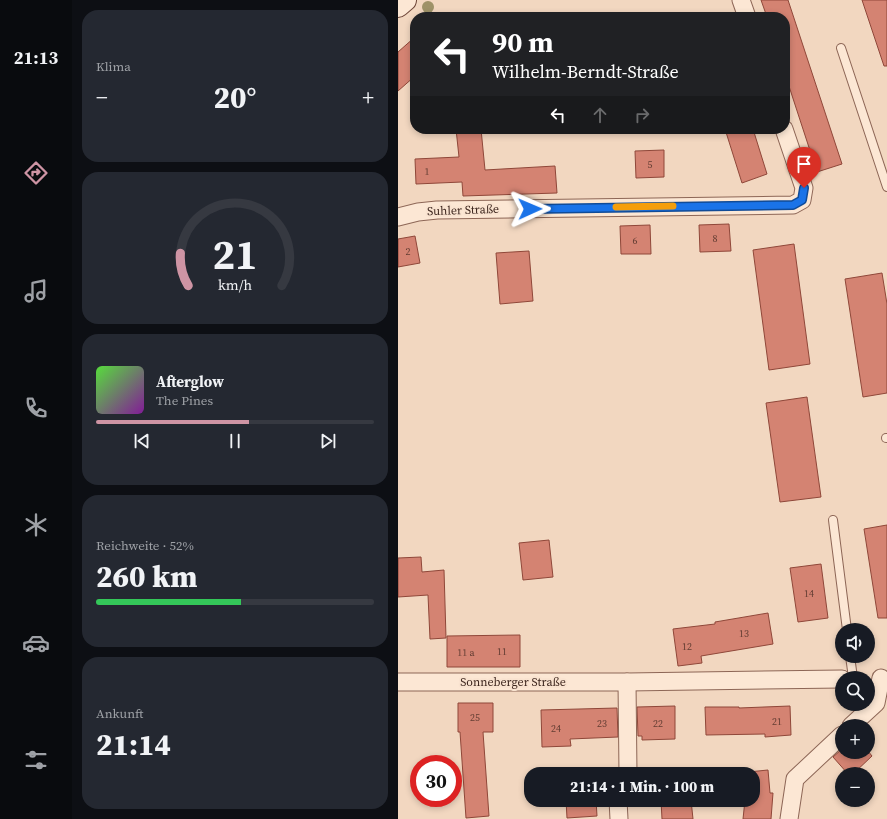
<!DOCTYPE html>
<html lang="de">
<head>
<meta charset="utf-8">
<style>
	body { margin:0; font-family:"Source Serif 4",serif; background:#242831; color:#f1f3f6; height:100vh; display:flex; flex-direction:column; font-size:15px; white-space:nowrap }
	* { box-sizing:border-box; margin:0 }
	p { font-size:13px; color:#9ea1a6 }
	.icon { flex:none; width:22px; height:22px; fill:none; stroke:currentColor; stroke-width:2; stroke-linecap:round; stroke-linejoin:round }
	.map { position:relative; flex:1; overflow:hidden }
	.panel { display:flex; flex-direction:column; gap:10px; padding:10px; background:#0d0f14; width:326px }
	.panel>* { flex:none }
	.hud { position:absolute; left:12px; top:12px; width:380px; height:122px; border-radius:16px; box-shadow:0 2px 6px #0003; background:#202124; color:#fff; overflow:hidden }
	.buttons { position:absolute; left:437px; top:623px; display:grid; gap:8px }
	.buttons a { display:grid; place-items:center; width:40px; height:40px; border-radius:50%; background:#171b24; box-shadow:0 2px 6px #0003; font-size:20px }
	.speed { position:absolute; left:12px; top:755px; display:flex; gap:8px; font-size:20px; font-weight:700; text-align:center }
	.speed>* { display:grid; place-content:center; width:52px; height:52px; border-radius:50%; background:#171b24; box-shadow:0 2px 6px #0003; line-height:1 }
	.speed .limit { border:6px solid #d22; background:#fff; color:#111 }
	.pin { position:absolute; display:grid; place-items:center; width:34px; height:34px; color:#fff; margin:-41px -17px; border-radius:50% 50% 50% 0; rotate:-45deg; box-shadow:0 0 4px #0007 }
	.pin .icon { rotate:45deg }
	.me { position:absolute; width:44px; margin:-22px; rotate:89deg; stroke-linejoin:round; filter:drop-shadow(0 0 3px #0008) }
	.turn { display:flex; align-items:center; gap:14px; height:84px; padding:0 16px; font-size:18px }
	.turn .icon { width:52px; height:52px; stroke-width:2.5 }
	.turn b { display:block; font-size:28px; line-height:34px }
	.lanes { display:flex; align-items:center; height:38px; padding:0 16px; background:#0003; justify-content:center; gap:20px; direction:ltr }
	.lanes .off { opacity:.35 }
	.big { font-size:30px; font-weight:800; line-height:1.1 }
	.panel .tile { flex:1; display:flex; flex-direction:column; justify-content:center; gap:6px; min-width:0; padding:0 14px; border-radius:16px; background:#242831 }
	.panel .dial { align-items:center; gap:0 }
	.dial svg { height:104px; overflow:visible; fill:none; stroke:#363941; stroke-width:7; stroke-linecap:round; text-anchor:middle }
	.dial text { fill:#f1f3f6; stroke:none }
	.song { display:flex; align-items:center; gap:12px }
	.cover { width:48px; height:48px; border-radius:6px; background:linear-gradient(135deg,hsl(110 70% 55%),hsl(290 70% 35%)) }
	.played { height:4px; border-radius:2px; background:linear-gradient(90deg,#ce94a4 55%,#363941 55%) }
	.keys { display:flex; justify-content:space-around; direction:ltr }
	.heat { display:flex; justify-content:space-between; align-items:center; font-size:22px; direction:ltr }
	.charge { height:6px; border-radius:3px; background:linear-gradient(90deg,#34c759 52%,#363941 0) }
	.trip { position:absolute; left:126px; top:767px; width:236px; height:40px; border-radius:16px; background:#171b24; box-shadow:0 2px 6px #0003; font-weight:800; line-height:40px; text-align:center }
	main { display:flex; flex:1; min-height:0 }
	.tabs { display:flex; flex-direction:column; width:72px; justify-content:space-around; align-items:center; background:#090b0e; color:#9ea1a6 }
	.tabs .icon { width:28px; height:28px }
	.tabs .selected { color:#ce94a4 }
	.tabs b { font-size:18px; color:#f1f3f6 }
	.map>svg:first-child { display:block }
</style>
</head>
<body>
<main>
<nav class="tabs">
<b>21:13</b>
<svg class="icon selected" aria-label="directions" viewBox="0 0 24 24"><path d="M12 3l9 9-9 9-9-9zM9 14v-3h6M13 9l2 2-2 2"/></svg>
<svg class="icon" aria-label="music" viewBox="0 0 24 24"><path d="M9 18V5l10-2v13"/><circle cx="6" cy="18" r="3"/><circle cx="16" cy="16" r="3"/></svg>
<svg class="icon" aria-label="phone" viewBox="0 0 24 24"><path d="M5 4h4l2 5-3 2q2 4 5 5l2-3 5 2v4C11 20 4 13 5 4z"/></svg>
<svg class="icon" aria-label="climate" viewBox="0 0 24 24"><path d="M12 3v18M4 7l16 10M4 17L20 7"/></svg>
<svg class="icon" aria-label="car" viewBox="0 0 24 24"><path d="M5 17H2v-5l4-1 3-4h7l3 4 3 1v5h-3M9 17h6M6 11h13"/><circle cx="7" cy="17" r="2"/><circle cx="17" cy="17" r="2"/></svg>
<svg class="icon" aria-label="filters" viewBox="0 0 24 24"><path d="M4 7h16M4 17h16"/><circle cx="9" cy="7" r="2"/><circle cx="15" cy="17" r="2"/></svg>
</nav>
<section class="panel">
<div class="tile"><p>Klima</p>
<div class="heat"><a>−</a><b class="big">20°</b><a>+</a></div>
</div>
<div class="tile dial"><svg viewBox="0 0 100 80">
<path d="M14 69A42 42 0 1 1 86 69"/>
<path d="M14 69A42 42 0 0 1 8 44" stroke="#ce94a4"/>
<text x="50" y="56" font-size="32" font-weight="700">21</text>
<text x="50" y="72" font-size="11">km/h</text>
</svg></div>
<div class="tile">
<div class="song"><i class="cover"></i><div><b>Afterglow</b><p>The Pines</p></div></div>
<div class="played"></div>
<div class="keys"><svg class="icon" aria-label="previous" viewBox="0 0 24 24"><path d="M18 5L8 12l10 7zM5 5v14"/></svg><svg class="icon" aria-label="pause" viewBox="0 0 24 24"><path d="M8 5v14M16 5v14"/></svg><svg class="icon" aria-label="next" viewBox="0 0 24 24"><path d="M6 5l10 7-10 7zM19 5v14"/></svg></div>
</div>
<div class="tile"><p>Reichweite · 52%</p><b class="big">260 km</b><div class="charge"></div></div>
<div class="tile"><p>Ankunft</p><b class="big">21:14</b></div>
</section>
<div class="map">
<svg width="489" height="819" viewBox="0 0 489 819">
	<rect width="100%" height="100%" fill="#f2d7c0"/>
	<!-- building -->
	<g fill="#d48372" stroke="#8f4739">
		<path d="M363,0H390L444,164L419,172L387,74V17H369Z"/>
		<path d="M464,0H489V66H486Z"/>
		<path d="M17,37V76L0,91V52Z"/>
		<path d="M58,129H83L87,170L157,166L159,193L65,196L64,182L18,184L17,159L61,157Z"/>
		<path d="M327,129H355L369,174L344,183Z"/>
		<path d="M266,150V177L238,178L237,151Z"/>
		<path d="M331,224L333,251L302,252L301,225Z"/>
		<path d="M252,225L253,254H223L222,226Z"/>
		<path d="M17,236L22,263L0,267V239Z"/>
		<path d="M396,244L412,364L371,370L355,250Z"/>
		<path d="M131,251L135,301L102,304L98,253Z"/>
		<path d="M484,273L489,304V393L465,397L447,279Z"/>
		<path d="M409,397L423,497L382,502L368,403Z"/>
		<path d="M489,525V618H480L466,529Z"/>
		<path d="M151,540L155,577L125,580L121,543Z"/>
		<path d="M23,557L24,572L46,570L48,638L32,639L30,595L0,597V558Z"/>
		<path d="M423,564L430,618L400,622L392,568Z"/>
		<path d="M370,613L375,644L303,656L304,663L280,666L275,629L317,624V622Z"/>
		<path d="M122,635V667H49V636Z"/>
		<path d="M60,703H95V732H85L91,816L68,818L62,732H60Z"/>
		<path d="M277,706V739L244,740V736H240L239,707Z"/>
		<path d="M392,706L393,735L367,737V734L308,735L307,707H341V708Z"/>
		<path d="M219,708L220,737L172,739L173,746L144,747L143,710Z"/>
		<path d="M444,749V752H470V751L474,756L455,774H450L435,757Z"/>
		<path d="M370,770L372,793H375L373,819H345L347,800H355V774H350V772Z"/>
		<path d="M168,800H198L199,816L169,818Z"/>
		<path d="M263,800H293L295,819H264Z"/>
	</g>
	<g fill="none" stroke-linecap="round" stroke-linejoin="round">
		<!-- lane casing -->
		<g stroke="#8d6656" stroke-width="10">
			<g id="lane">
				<path d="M443,48L489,187"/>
				<path d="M488,438H489"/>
				<path d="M435,520L449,630"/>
				<path d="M452,656L455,678"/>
			</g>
		</g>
		<!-- street casing -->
		<g stroke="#8d6656" stroke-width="19">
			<g id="street">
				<path d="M343,0L349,17"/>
				<path d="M0,217L20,212L39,210L395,205L404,200L406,188L386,129"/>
				<path d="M0,682H229L444,679"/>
				<path d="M229,682L230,774"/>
				<path d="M453,726L478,703L483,678"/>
				<path d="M220,800L221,819"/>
				<path d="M391,819L397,779L444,735"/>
			</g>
		</g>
		<!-- secondary casing -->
		<g stroke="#6f4739" stroke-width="24">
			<path id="secondary" d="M0,6L7,0"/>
		</g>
		<!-- lane -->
		<use href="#lane" stroke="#fce7d4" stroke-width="8"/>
		<!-- street -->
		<use href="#street" stroke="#fce7d4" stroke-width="17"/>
		<!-- secondary -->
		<use href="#secondary" stroke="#fce7d4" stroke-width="22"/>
	</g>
	<!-- trees -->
	<circle fill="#9e9268" cx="30" cy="7" r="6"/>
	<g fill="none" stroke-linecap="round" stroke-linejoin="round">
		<!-- route casing -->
		<g stroke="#114b97" stroke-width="10">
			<path id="route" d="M132,209L395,205L404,200L406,188"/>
		</g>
		<!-- route -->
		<use href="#route" stroke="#1a73e8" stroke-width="7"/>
		<!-- slow -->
		<path stroke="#f59e0b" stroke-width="7" d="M218,207L275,206"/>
	</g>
	<g text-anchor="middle" stroke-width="4" stroke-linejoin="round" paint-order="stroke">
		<!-- number labels -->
		<g font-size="10" fill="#613c32">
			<text x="252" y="168">5</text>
			<text x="29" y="175">1</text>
			<text x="317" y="242">8</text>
			<text x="237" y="244">6</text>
			<text x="10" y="255">2</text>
			<text x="411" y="597">14</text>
			<text x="346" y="637">13</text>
			<text x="289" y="650">12</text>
			<text x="104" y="655">11</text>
			<text x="68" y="656">11 a</text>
			<text x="77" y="721">25</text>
			<text x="379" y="725">21</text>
			<text x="204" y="727">23</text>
			<text x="260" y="727">22</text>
			<text x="158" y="732">24</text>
		</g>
		<!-- street labels -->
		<g font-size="12" fill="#3b241c" stroke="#f9e3d0">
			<text transform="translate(65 210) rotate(-2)" y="4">Suhler Straße</text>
			<text x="115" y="686">Sonneberger Straße</text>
		</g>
	</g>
</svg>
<div class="buttons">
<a><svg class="icon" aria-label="sound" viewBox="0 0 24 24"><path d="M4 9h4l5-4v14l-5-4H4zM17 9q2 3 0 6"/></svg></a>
<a><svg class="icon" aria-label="search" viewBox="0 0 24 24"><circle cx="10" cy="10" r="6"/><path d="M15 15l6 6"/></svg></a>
<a>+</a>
<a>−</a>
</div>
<div class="speed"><div class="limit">30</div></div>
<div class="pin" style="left:406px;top:188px;background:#d93025"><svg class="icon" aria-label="arrive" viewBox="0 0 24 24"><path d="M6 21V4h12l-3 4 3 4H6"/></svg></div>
<svg class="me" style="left:132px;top:209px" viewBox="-20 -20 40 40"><path d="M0-17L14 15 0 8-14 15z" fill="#1a73e8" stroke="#fff" stroke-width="4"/></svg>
<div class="trip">21:14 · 1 Min. · 100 m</div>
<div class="hud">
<div class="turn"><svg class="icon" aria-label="left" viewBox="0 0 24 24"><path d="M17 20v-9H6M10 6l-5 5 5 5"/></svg><div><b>90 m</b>Wilhelm-Berndt-Straße</div></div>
<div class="lanes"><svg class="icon" aria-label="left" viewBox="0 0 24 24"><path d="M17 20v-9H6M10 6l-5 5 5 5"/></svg><svg class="icon off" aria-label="ahead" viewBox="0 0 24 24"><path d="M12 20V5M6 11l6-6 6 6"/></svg><svg class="icon off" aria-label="right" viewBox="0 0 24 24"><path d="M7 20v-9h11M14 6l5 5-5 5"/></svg></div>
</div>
</div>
</main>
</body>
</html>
